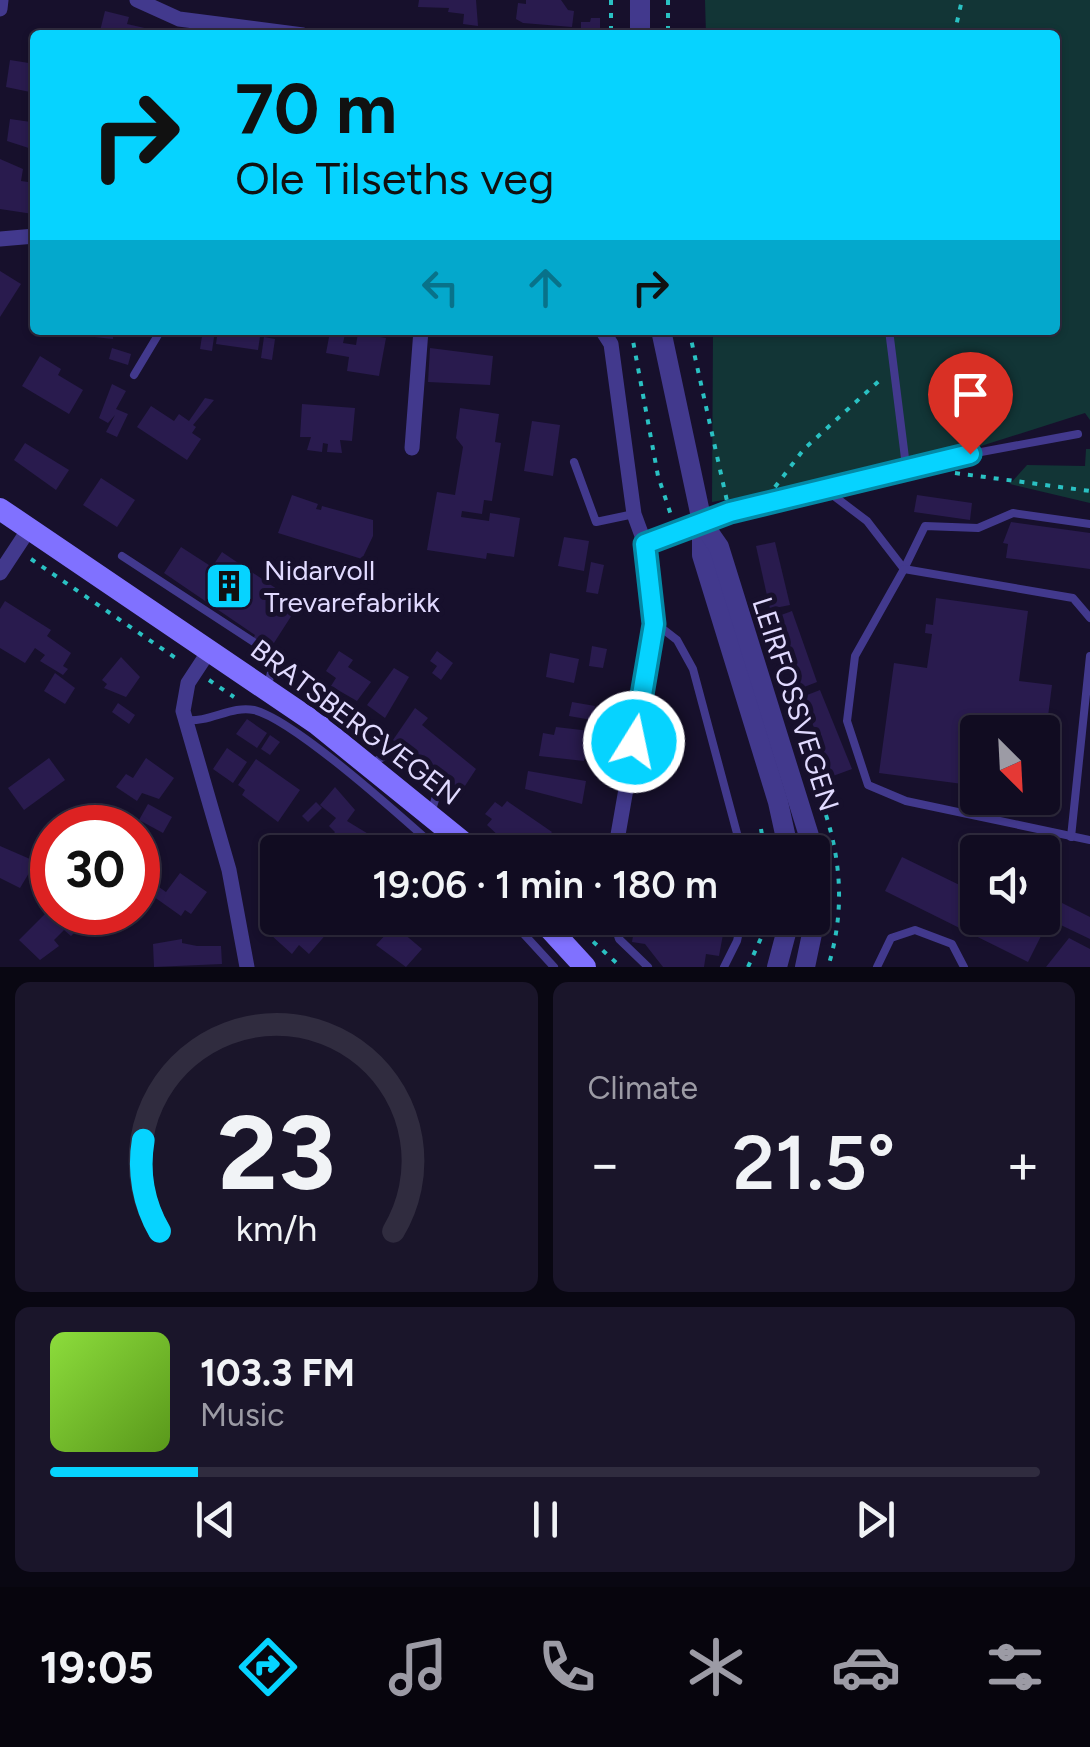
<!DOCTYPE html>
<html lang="en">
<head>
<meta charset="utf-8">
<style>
	body { margin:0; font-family:Figtree,sans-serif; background:#1a152a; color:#f1f3f6; height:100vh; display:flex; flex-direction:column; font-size:38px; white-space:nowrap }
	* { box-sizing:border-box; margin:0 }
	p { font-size:32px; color:#9c9ba5 }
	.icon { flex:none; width:55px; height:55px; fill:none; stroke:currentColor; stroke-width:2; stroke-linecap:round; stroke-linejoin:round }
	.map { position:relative; height:967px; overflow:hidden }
	.panel { display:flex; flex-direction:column; gap:15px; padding:15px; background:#090712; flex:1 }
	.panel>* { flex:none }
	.hud { position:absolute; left:30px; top:30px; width:1030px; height:305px; border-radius:10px; box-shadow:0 2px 8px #0004,0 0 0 2px #302c3f; background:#06d3ff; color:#111; overflow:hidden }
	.needle { width:65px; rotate:156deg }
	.controls { position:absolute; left:960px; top:715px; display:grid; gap:20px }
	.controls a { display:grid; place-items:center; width:100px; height:100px; border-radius:10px; background:#110c21; box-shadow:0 2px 8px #0004,0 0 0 2px #302c3f; font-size:50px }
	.speed { position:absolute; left:30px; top:805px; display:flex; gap:20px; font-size:50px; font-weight:700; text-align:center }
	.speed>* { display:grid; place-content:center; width:130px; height:130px; border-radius:50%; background:#110c21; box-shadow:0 2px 8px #0004,0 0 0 2px #302c3f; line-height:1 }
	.speed .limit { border:15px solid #d22; background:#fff; color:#111 }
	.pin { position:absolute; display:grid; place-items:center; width:85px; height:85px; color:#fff; margin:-102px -42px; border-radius:50% 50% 50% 0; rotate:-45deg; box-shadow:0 0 10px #0007 }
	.pin .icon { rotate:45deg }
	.me { position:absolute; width:110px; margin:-55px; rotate:10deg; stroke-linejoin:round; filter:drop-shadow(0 0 8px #0008) }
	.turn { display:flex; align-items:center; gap:35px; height:210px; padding:0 40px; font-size:45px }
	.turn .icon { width:130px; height:130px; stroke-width:2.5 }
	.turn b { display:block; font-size:70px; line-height:85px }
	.lanes { display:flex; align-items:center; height:95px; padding:0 40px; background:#0003; justify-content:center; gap:50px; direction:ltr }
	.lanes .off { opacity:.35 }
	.big { font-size:75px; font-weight:600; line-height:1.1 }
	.panel .widget { flex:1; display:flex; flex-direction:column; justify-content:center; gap:15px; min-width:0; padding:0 35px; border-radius:15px; background:#1a152a }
	.panel .dial { align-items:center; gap:0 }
	.dial svg { height:260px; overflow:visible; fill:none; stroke:#302c3f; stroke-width:7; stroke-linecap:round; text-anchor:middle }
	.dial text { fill:#f1f3f6; stroke:none }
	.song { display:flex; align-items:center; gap:30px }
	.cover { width:120px; height:120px; border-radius:15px; background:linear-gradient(135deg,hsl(90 70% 55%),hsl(90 70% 35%)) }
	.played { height:10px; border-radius:5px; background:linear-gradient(90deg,#06d3ff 15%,#302c3f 15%) }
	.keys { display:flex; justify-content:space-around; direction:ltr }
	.heat { display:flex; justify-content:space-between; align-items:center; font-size:55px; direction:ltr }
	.panel .tiles { flex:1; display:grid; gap:15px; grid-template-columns:1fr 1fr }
	.widget:last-child { grid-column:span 2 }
	.trip { position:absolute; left:260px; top:835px; width:570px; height:100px; border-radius:10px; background:#110c21; box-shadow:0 2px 8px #0004,0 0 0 2px #302c3f; font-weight:600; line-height:100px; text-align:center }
	.dock { display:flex; height:160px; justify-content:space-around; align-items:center; background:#07050d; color:#9c9ba5 }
	.dock .icon { width:70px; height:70px }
	.dock .current { color:#06d3ff }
	.dock b { font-size:45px; color:#f1f3f6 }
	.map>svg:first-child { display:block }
</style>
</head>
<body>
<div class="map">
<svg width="1090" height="967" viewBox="0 0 1090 967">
	<rect width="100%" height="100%" fill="#17102c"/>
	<!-- green -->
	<g fill="#123536">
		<path d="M705,0H1090V420L1085,413L918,466L712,502L713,330H1055V35H706Z"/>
		<path d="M1086,449H1090V503L1010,484L1027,465L1085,466Z"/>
	</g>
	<!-- building -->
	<g fill="#291b4e">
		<path d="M419,0H476L478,26L463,24L464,14L448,12L449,8L418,7Z"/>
		<path d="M526,0H561L568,10L574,11L572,27L523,23L516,19L518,3L526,4Z"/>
		<path d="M105,11L129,17L127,24L149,29L147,35H99Z"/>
		<path d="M591,18H600V35L581,29V22H590Z"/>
		<path d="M10,60L35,64V93L6,87Z"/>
		<path d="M33,113L35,150L7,141L10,119L31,122Z"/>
		<path d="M0,159L23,169L21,181L35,183L33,214L0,209Z"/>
		<path d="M0,271L21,284L0,317Z"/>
		<path d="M86,330H123L122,334L113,333V339L85,336Z"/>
		<path d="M203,330H215L212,351L200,349Z"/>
		<path d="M218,330H261L258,350L216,344Z"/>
		<path d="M330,332L345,334L343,343L356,345L358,333L386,338L379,376L347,371L349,357L326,353Z"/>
		<path d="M264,337L275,339L272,360L261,358Z"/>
		<path d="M112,348L131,354L128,365L109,359Z"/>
		<path d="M430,348L493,356L490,385L428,382Z"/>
		<path d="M40,356L61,369L58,375L83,390L69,414L22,386Z"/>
		<path d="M112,384L126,391L116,409L128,414L117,437L106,432L115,415L108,423L99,418Z"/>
		<path d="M205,398L214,400L193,425L196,427L192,433L201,439L187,460L137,427L151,406L174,421L179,414L189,421Z"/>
		<path d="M302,404L355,408L352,441L340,440L342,453L327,452L328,444L323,443L322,452L307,450L311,437H300Z"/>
		<path d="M460,408L499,414L495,442L501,443L492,501L484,500L482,514L462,511L461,517L489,521L490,513L520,518L514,557L487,553L486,559L427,550L437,492L455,495L463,447L456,438Z"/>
		<path d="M532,421L560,425L553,476L524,471Z"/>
		<path d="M25,443L69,470L56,490L14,460Z"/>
		<path d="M101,478L135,500L117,527L83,505Z"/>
		<path d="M292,495L318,504L316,509L321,510L322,506L373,520V536L362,559L278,533Z"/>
		<path d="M917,495L972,503L970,520L914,512Z"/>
		<path d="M1011,522L1090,533V569L1006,558L1008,544L1003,543Z"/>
		<path d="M564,537L589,541L584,571L558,566Z"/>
		<path d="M775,542L790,605L770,609L756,546Z"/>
		<path d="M181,547L212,567L222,552L299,604L272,646L253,639L255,635L164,573Z"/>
		<path d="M591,562L604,565L598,594L586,592Z"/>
		<path d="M936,598L1028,611L1019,681L1052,685L1045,740L1042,732H978V786L879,773L894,663L927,668L932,634L925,633L926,624L933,625Z"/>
		<path d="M5,601L51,630L47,636L71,653L63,666L68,669L63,675L40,661L45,655L35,648L25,663L0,648V609Z"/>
		<path d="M792,611L817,682L799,689L773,618Z"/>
		<path d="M592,646L607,649L603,668L589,666Z"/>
		<path d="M339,651L353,660L348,667L371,682L357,701L331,686L336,678L326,671Z"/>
		<path d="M437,651L453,663L441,680L432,673L437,666L430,661Z"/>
		<path d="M550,653L579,659L574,683L546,677Z"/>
		<path d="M121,657L140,677L126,697L104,688L107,684L102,680Z"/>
		<path d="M394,668L409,677L385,718L367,705Z"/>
		<path d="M55,673L75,688L65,704L44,691Z"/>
		<path d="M820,690L852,769L833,776L802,697Z"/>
		<path d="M572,702L595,706L592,720L569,716Z"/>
		<path d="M118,703L135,715L129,724L112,712Z"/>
		<path d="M415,708L428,718L422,725L476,769L459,795L441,781L446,775L440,770L436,776L425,767L430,762L424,757L420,762L409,754L413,749L407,744L403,749L393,740Z"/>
		<path d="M247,719L267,733L257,748L236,734Z"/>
		<path d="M556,727L590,731L584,761L539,756L543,733L554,735Z"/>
		<path d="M270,735L280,742L270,755L261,749Z"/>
		<path d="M227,748L247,762L233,783L213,769Z"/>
		<path d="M49,758L65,780L24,810L8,788Z"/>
		<path d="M146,758L174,778L159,799L142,793L137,801L116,787L126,774L133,778Z"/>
		<path d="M256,759L300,790L278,822L242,795L245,790L238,785Z"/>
		<path d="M528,771L586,781L582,804L525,789Z"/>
		<path d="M335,787L355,810L347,821L370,835L354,852L335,846L330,838L335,832L329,826L336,818L320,805Z"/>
		<path d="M507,801L552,832L535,852L515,851L487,825L492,819L485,814L495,802L502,807Z"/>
		<path d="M316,802L322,808L308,822L302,816Z"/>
		<path d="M148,804L172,817L163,833L139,820Z"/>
		<path d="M318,836L336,852H319L310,845Z"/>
		<path d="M578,838L591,840L589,852H576Z"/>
		<path d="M692,838L709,852H647L649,841L686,847Z"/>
		<path d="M0,846L30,859L32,868L20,888L0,878Z"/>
		<path d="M151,856L161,863L152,876L143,869Z"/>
		<path d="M902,857L978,894V918H1025L1045,928L1028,962L885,891Z"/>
		<path d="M138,872L152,883L143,896L138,892Z"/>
		<path d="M180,873L207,892L191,914L185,910L181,916L150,894L156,885L166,892Z"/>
		<path d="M1042,893L1090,917V939L1042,916Z"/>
		<path d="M52,907V912L67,918L71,914L82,925L71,936L64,930L54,940L59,946L40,960L19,940Z"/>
		<path d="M286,918H311L328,932L309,954L299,945L292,954L271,935Z"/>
		<path d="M354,918L362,925L349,936L342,929Z"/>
		<path d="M636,918H726L719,956L706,954L704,967H663L645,944L632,942Z"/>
		<path d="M390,922L422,949L406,967L376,945L388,932L384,928Z"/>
		<path d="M1069,938L1090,949V967H1046Z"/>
		<path d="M182,939V943L197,946H221L222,964L154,967L153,944Z"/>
	</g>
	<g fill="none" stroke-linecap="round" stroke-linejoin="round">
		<!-- path -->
		<g stroke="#2ac1c3" stroke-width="4" stroke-dasharray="5 8" stroke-linecap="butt">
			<path d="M611,0V35"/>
			<path d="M668,0V35"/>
			<path d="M556,34V35"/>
			<path d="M954,35L962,0"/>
			<path d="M631,330L658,476L671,515"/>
			<path d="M689,330L727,501"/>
			<path d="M955,473L1090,491"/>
			<path d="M775,487L804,449L880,380"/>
			<path d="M31,559L180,661"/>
			<path d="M209,680L234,697"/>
			<path d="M826,815C842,866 844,915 828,967"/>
			<path d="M761,829L765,852"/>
			<path d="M590,918L588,937L621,967"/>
			<path d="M748,967L761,938L763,918"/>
		</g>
		<!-- service -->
		<g stroke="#42398d" stroke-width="8">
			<path d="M889,330L906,466"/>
			<path d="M134,375L161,330"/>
			<path d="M574,462L596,522L634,514"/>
			<path d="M826,490L867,521L904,569L925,526L978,528L1013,513L1090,524"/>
			<path d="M706,520L906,466L1078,434"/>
			<path d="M122,556L275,656L268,685"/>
			<path d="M1090,618L1073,598L904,569L855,656L847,721L868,785L906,801L1090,840"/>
			<path d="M655,623L677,640L693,669L742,852"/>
			<path d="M185,720C209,723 232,705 254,710C295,720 406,821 441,852"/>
			<path d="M373,763L391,752L438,790L431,813"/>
			<path d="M1071,837L1090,656"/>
			<path d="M509,918L554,967"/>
			<path d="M612,918L619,939L648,967"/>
			<path d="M724,967L737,941L742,918"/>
			<path d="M877,967L891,938L915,930L952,944L964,967"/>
		</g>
		<!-- minor -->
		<g stroke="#42398d" stroke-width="15">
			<path d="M137,0L179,19L303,35"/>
			<path d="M0,9L1,0"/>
			<path d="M0,239L35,236"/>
			<path d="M602,330L611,344L634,514L645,544L702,522"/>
			<path d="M412,448L421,330"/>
			<path d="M0,573L29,529"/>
			<path d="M209,651L188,683L183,711L229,870L247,967"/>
			<path d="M615,852L655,623L645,544"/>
		</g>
		<!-- tertiary -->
		<g stroke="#42398d" stroke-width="20">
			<path d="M640,0V35"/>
			<path d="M661,330L702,522V555L778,802L789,852"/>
			<path d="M703,524L719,547L810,839L817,910L805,967"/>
			<path d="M777,967L790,918"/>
		</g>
		<!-- secondary -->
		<g stroke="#8071ff" stroke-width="22">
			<path d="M0,509L317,724L475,852"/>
			<path d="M540,918L585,967"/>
		</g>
	</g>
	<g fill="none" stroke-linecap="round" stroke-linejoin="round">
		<!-- route casing -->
		<g stroke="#0489a6" stroke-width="25">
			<path id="route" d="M634,742L654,624L645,544L730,512L970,454"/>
		</g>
		<!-- route -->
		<use href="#route" stroke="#06d3ff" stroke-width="18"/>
	</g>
	<!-- icons -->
	<defs>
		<g id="building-square" transform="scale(2.5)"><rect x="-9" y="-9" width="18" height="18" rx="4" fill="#06d3ff" stroke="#17102c"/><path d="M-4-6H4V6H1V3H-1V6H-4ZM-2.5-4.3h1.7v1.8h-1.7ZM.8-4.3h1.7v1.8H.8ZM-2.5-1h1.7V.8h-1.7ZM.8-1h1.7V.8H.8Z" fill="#111"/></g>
	</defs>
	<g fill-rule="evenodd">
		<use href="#building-square" x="229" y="586"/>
	</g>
	<g text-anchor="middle" stroke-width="10" stroke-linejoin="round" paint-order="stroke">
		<!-- poi labels -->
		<g font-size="28" fill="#e1daff" stroke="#17102c" text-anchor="start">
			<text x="264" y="580">Nidarvoll<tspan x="264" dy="32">Trevarefabrikk</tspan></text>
		</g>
		<!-- street labels -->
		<g font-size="28" fill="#e1daff" stroke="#17102c">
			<text transform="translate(796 704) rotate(72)" y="10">LEIRFOSSVEGEN</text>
			<text transform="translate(356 722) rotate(37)" y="10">BRATSBERGVEGEN</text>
		</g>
	</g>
</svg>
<div class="controls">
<a><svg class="needle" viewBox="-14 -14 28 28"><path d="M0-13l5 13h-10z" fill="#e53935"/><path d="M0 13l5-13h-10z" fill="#9c9ba5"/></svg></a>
<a><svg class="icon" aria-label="sound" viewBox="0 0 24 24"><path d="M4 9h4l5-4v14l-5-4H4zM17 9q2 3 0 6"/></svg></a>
</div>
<div class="speed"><div class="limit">30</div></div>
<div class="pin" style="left:970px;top:454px;background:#d93025"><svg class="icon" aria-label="arrive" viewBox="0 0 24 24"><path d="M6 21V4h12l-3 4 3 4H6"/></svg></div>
<svg class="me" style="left:634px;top:742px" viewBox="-20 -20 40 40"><circle r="17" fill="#06d3ff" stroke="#fff" stroke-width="3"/><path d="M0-11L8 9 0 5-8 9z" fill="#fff"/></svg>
<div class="trip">19:06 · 1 min · 180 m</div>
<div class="hud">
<div class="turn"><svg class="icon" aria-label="right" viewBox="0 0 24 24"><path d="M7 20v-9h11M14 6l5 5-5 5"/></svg><div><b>70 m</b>Ole Tilseths veg</div></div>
<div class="lanes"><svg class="icon off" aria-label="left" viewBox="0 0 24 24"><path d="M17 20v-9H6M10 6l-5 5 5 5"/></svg><svg class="icon off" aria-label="ahead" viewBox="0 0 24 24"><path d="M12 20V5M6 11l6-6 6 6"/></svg><svg class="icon" aria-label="right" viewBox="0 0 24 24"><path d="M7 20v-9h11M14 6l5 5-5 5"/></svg></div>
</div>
</div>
<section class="panel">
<div class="tiles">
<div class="widget dial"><svg viewBox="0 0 100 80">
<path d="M14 69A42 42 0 1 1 86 69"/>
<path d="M14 69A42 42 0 0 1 9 41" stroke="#06d3ff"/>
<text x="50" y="56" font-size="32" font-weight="700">23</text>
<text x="50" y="72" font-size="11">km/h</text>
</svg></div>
<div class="widget"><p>Climate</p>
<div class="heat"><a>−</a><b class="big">21.5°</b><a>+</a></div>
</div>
<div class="widget">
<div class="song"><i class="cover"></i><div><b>103.3 FM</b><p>Music</p></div></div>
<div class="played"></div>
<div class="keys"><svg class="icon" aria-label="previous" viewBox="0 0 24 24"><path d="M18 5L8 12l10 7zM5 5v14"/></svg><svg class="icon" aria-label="pause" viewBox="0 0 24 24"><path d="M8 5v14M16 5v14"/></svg><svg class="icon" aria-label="next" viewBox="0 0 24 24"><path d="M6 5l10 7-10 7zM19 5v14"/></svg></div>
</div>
</div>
</section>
<nav class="dock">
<b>19:05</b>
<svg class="icon current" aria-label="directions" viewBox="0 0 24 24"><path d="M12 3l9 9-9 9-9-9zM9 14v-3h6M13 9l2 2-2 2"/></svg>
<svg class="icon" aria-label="music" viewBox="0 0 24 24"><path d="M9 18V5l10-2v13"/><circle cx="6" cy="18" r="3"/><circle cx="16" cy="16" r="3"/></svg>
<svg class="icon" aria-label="phone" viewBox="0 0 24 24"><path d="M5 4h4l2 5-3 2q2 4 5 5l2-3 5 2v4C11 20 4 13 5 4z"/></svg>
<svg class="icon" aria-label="climate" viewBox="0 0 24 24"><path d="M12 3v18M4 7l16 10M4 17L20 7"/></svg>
<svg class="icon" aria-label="car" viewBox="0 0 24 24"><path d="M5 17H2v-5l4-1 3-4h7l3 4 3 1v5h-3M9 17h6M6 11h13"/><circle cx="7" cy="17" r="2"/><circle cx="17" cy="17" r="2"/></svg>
<svg class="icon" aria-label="filters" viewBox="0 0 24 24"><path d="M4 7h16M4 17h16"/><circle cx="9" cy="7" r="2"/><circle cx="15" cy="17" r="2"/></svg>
</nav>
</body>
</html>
